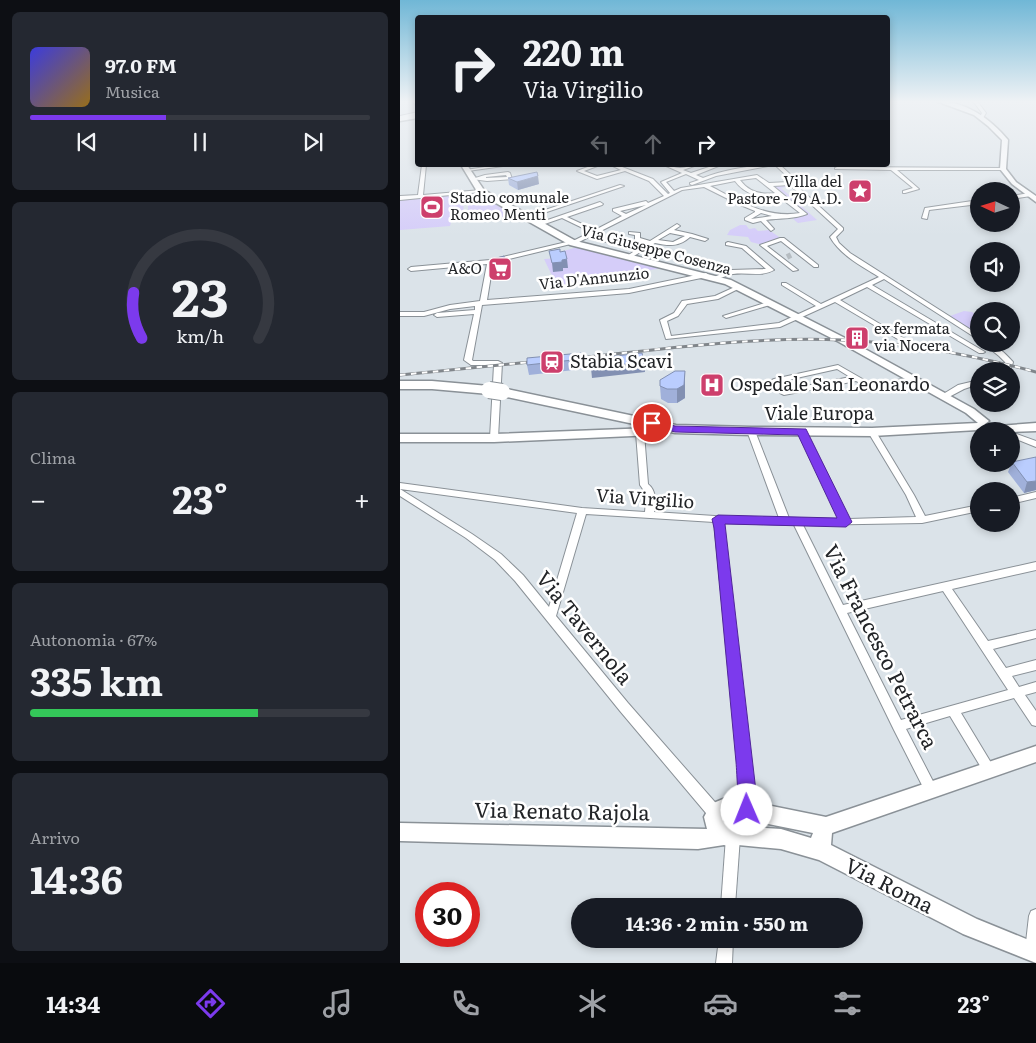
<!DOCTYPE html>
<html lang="it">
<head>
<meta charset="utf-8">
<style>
	body { margin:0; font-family:Literata,serif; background:#242831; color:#f1f3f6; height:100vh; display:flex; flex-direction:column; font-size:19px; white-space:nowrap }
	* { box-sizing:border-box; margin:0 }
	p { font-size:16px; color:#9ea1a6 }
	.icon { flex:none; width:28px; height:28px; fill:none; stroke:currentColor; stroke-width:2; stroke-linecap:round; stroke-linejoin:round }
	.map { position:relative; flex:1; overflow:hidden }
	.panel { display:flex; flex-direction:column; gap:12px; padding:12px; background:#0d0f14; width:400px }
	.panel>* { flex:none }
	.top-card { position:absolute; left:15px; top:15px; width:475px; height:152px; border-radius:5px; box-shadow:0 2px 8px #0003; background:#171b24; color:#f1f3f6; overflow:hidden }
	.needle { width:32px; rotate:274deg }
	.controls { position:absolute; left:570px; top:182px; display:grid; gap:10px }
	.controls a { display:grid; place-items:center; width:50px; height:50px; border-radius:50%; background:#171b24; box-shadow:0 2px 8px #0003; font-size:25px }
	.speed { position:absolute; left:15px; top:882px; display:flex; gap:10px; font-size:25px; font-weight:700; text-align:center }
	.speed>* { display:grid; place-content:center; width:65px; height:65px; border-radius:50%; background:#171b24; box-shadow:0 2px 8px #0003; line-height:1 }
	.speed .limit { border:8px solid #d22; background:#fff; color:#111 }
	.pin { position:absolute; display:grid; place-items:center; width:42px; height:42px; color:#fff; margin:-21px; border:2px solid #fff; border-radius:50%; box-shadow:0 1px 5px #0007 }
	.me { position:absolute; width:55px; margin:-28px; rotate:359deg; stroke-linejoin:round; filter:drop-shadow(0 0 4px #0008) }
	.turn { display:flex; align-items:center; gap:18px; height:105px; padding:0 25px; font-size:22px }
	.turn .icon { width:65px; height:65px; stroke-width:2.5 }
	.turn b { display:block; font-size:35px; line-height:42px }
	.lanes { display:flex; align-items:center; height:48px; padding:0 25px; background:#0003; justify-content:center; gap:25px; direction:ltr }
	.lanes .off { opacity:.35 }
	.big { font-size:38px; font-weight:700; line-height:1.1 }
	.panel .card { flex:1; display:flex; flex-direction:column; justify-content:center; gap:8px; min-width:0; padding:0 18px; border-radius:8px; background:#242831 }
	.panel .dial { align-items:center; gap:0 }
	.dial svg { height:130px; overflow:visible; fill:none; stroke:#363941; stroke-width:7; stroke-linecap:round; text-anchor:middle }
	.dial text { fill:#f1f3f6; stroke:none }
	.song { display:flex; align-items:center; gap:15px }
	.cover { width:60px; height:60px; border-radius:8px; background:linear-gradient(135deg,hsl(240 70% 55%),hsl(40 70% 35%)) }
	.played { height:5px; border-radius:2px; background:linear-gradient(90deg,#7c3aed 40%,#363941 40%) }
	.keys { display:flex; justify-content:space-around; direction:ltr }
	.heat { display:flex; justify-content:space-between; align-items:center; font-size:28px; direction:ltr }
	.charge { height:8px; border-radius:4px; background:linear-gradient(90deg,#34c759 67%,#363941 0) }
	.trip { position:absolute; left:171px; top:898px; width:292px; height:50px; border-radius:25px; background:#171b24; box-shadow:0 2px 8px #0003; font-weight:700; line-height:50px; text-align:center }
	.tab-bar { display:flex; height:80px; justify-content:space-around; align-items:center; background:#090b0e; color:#9ea1a6 }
	.tab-bar .icon { width:35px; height:35px }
	.tab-bar .selected { color:#7c3aed }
	.tab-bar b { font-size:22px; color:#f1f3f6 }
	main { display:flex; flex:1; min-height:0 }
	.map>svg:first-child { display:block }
</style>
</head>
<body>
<main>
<section class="panel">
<div class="card">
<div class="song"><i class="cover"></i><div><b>97.0 FM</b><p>Musica</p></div></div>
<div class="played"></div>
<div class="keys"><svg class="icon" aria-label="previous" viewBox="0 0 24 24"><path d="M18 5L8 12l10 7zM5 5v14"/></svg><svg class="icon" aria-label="pause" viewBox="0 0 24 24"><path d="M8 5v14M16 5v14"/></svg><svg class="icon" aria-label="next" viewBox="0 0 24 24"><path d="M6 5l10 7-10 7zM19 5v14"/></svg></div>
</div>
<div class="card dial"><svg viewBox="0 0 100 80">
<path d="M14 69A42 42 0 1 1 86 69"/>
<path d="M14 69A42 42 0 0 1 9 41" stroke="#7c3aed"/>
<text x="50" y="56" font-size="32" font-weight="700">23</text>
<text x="50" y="72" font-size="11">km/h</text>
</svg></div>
<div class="card"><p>Clima</p>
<div class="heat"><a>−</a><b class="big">23°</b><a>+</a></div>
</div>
<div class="card"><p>Autonomia · 67%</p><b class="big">335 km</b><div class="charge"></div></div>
<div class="card"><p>Arrivo</p><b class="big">14:36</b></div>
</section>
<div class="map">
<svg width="636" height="963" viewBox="0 0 636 963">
	<rect width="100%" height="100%" fill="#dbe3e9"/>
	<!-- green -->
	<g fill="#d5cdf9">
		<path d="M387,183L391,186L381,188L417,220L398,223L393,219L403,214L369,186Z"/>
		<path d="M82,191L119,214L69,222L67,192Z"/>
		<path d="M57,194L64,197L63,218L51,222L50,226L0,230V199Z"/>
		<path d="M340,225H346L349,229L355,228L358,231L369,230L382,239L363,245L351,242L348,237L327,235L330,230Z"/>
		<path d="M181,246L268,267L157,286L144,259L161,258L160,252Z"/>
		<path d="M564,311L572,312L579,317V335L550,316Z"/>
	</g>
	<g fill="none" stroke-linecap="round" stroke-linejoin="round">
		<!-- street-tunnel -->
		<path stroke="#b6bdc2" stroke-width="5.5" stroke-dasharray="5.5 2.5" stroke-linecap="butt" d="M387,257L391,255"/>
		<!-- street casing -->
		<g stroke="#8a9197" stroke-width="2">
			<g id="street">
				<path d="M573,101H577L586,113L583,118L580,117L582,113Z"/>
				<path d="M18,112V114L0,118V116Z"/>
				<path d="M22,165H26L23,195L81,190L83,191L81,192L0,200V196L18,195Z"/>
				<path d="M97,165H110L68,171L66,170Z"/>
				<path d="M193,165H200L184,171L197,176L221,170L211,165H217L253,179L268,194L270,193L261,182L282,173L264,165C269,165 275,168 280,168C286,168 291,165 297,165L283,170L291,173L315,165H321L296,175L303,178C323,170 352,165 373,165L316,176L292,185L290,184V183L299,180L286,174L266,182L274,191L281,188L357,175L369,183L388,182V177L375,165H380L392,176V181L397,186L443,228V230L436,237L439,243L450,253L579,335V340L484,279L472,285L585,352L583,353H579L467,287L440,300L505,339V341H501L435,302L380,327L266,339L260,320L274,313L282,301L315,296L337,286L342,287L318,299L287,304L278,316L267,321L271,336L379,323L416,306L382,285V283H386L421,304L479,277C462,266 441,256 430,237L438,229L390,185L373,186L407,214C396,219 379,218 366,220L374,229L371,231L361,221L353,223L345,220V218L355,212V211L338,204L304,187L282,190L179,242L93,263L87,300L229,289L306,273L309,275L306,277L229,293L82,305L72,360L73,361H98L102,363L98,438L94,441L91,440L90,438L94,365H71L64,360L74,314L37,317L34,315L37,313L75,310V306L50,309L24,316H0V312H24L50,305L80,301L87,264L11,271L8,269L11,267L90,260L175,240L191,232L162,218L139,226L136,224L200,202L203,204L202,205L167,217L195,230L222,216L213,211V209L246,201L248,203L264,196L249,181L225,171L197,179L177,171ZM356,178L375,193C361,195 349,192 340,180ZM335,181C345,195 362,199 378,196L400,213C367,219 337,200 310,186ZM246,205L226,214L220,211ZM361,213L372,216L351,219Z"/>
				<path d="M437,167L603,168L605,169L603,170H497L519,189L505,193H503V191L513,188L491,170L435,169V168Z"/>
				<path d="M108,172L110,173L112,179L87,181L72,179L85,175ZM106,175L107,177L86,178V177Z"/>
				<path d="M220,185L224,186L129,218L124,217Z"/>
				<path d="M629,193L631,194V196L611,199V196Z"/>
				<path d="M579,200V204L529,210L527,219L522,218L525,208Z"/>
				<path d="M277,224L280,226L274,230L292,234L308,239L305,241L290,237C279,247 269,246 255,243L229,259L226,257L227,256L236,250L203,241L206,239L240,247L246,244L235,240V235L229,234V232L240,233V238L250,241ZM270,233L285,236L273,242L258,240Z"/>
				<path d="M380,238H384L418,265V267H414L381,241L367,246L398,270L393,271L360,245Z"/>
				<path d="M328,242L346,246L374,270C362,277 347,272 333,274C326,275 321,279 314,279V277L331,270L366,269L342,248L326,245V243Z"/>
				<path d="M368,302L370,303V305L326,318L323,316Z"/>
				<path d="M584,344C596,344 605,353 613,362C611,371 609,371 601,371L605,367V362L599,356Z"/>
				<path d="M438,365L473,385L512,377L516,379L512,381L472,389L456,381L384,395L380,393L381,391L450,377L437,369L374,383L370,381L374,379Z"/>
				<path d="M579,380V384L564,389L547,398H544L540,396L558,385Z"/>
				<path d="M351,428L355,431L389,518L440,519L398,432L402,429L406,432L449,519L516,517L506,495L468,432L472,429L476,432L514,495L525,516L579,505V511L522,523L403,525L443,605L636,562V570L552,589L588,641L636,630V638L593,649L606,668L636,660V670L612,676L619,687L636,682V692L625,695L636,711V726L632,725L614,698L561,713L593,766L595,770L593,774L589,776L585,774L550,716L506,729L537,789L536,793L531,795L526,793L494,730L394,525L323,523L354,800L351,817L346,819L341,817L339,812L342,800L314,522L186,514L156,616L228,703L321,809L323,814L321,819L316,821L311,819L220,711L115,581L95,560L66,538L0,496V489L72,534L101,554L123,575L149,607L177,513L0,489V483L182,508L245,512C246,498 248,496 240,485L236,433L240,430L244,433L248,484C257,491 255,502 254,512L345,518H379L347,431ZM543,591L608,690L501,720L447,613Z"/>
				<path d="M611,432L636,441V447L611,437Z"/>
				<path d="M636,492V498L611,504V498Z"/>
				<path d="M333,830L338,832L340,837L335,906H321L326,837L328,832Z"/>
				<path d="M636,909V957L632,958L627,956L625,951L629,916L631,911Z"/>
				<path d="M319,939H333L332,963H316Z"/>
			</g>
		</g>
		<!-- secondary casing -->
		<g stroke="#8a9197" stroke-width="3">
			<g id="secondary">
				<path d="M13,101H18V106L16,105Z"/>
				<path d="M536,101C565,101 590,118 608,140L606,169L616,182L636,196V202L612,184L600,169L602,140L588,126L574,115Z"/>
				<path d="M61,165H67L84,190L176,241L331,280L445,338L574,409L589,421L585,424L598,426L636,423V431L611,432L578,430L472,436L351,435L275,433L230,422L228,420L230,418L234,417L276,425L351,427L472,428L578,423L566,413L439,342L325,284L170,245L78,193Z"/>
				<path d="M251,428L255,429L257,432L255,435L94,442H0V434H94Z"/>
				<path d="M636,746V762L432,833L431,845L577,919L636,943V963L563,934L419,860L381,849L338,845L332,847L324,845L298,849L0,841V823L307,829L304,817L311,804L328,797L426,817ZM328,815L335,819L332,828L323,821L324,817ZM354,821L413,833L411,838L381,829L353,827Z"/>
			</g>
		</g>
		<!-- highway casing -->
		<g stroke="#8a9197" stroke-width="3">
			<g id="highway">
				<path d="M18,114V118L0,121V117Z"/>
				<path d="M0,381H32L89,386L96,390L89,394L32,389H0Z"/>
				<path d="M102,388L234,416L239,417L241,420L239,423L234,424L97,395L95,392L97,389Z"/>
			</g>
		</g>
		<!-- street -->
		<use href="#street" fill="#fff" fill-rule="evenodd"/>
		<!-- secondary -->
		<use href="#secondary" fill="#fff" fill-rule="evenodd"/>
		<!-- highway -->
		<use href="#highway" fill="#fff" fill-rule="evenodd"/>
		<!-- rail casing -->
		<g stroke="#81868b" stroke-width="3">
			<g id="rail">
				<path d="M167,359C258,350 350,336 442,340C508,343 573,355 636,372"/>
				<path d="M0,375L140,361"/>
			</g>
		</g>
		<!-- rail -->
		<use href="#rail" stroke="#fff" stroke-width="2" stroke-dasharray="5.5" stroke-linecap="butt"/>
		<!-- highway-bridge-far1 casing -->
		<g stroke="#8a9197" stroke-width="14" stroke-linecap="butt">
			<path id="highway-bridge-far1" d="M89,390L93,391"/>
		</g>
		<!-- highway-bridge casing -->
		<g stroke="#8a9197" stroke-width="18" stroke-linecap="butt">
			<path id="highway-bridge" d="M89,390L102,392"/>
		</g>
		<!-- highway-bridge-far1 -->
		<use href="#highway-bridge-far1" stroke="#fff" stroke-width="12"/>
		<!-- highway-bridge -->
		<use href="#highway-bridge" stroke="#fff" stroke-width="16"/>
	</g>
	<!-- wall -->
	<g fill="#a0b0da">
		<path d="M108,178L139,184L118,190L109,185Z"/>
		<path d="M104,256L105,262V271L94,272L92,266Z"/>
		<path d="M181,353L183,369L129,375L127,365Z"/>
		<path d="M285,371V398L277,403H268L261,399L260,386Z"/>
		<path d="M612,462L636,490L624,493L608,472Z"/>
	</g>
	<!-- shaded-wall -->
	<g fill="#8290b2">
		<path d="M138,176L139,184L118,190L117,182Z"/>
		<path d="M104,256L105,262V271L104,265Z"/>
		<path d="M167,259L168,268H163V271L153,272L152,263L162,260Z"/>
		<path d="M244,362L245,372L192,378L191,368Z"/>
		<path d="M285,371V398L277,403V389Z"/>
		<path d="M636,481V490L624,493L627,482Z"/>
	</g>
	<!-- building -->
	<g fill="#bacdfe" stroke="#8290b2">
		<path d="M137,172L138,176L117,182L108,178Z"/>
		<path d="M160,249V252L165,251L167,259L162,260V262L152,263L149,251Z"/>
		<path d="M104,256V265L92,266L94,259Z"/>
		<path d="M181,353L182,359L127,365V358Z"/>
		<path d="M242,353L244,362L191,368L189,359Z"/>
		<path d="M275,371H285L284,385L277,389H267L260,386V380Z"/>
		<path d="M636,457V481L627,482L612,462Z"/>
	</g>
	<!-- sky -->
	<linearGradient id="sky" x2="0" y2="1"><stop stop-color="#70b7d6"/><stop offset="0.43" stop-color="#eff2f5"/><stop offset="1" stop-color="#eff2f5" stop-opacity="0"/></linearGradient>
	<rect width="636" height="236" fill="url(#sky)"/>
	<!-- route -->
	<path fill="#7c3aed" stroke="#51269a" d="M252,420L275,426L406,429L452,522L446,527L325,524L357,800L353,816L347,819L341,816C338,807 337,774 336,762L314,528L312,519L318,515L437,518L398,435L275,432L249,425L247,423L249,421Z"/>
	<!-- icons -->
	<defs>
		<g id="sight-square" transform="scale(1.25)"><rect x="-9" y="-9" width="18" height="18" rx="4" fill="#cd3f6c" stroke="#fff"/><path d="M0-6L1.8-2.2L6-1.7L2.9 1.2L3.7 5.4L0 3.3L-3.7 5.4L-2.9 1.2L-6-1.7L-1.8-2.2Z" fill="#fff"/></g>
		<g id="stadium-square" transform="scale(1.25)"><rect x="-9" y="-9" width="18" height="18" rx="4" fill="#cd3f6c" stroke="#fff"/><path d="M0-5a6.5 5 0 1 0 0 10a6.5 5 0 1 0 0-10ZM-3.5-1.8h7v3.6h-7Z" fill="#fff"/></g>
		<g id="supermarket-square" transform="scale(1.25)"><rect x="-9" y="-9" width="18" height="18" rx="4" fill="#cd3f6c" stroke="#fff"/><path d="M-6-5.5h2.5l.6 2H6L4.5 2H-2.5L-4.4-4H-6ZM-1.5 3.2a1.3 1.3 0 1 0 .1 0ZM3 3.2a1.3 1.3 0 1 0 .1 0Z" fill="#fff"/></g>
		<g id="building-square" transform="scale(1.25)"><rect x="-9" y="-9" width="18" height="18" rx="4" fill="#cd3f6c" stroke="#fff"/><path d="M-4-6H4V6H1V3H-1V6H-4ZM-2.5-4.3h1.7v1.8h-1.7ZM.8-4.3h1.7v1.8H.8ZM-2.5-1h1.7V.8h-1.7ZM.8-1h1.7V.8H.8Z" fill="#fff"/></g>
		<g id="station-square" transform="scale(1.25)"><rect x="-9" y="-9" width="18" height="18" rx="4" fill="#cd3f6c" stroke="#fff"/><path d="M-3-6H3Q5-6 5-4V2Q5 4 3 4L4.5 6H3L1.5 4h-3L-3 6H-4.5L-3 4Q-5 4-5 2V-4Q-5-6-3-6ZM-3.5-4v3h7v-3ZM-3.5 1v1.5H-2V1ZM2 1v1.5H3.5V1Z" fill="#fff"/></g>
		<g id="hospital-square" transform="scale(1.25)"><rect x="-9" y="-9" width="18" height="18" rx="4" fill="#cd3f6c" stroke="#fff"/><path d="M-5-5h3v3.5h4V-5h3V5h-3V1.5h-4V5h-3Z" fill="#fff"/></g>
	</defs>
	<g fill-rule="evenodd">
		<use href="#sight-square" x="460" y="191"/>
		<use href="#stadium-square" x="32" y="207"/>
		<use href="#supermarket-square" x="100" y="269"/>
		<use href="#building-square" x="457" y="338"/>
		<use href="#station-square" x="152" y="362"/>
		<use href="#hospital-square" x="312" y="385"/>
	</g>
	<g text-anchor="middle" stroke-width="5" stroke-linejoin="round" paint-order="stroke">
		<!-- far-poi labels -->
		<g font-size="15" fill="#222427" stroke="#fff" text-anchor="end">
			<text x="442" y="187">Villa del<tspan x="442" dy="17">Pastore - 79 A.D.</tspan></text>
			<text x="50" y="203" text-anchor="start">Stadio comunale<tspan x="50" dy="17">Romeo Menti</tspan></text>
			<text x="82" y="274">A&amp;O</text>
			<text x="474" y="334" text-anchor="start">ex fermata<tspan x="474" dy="17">via Nocera</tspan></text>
		</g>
		<!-- far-street labels -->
		<g font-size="15" fill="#222427" stroke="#fff">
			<text transform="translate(256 250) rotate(15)" y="5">Via Giuseppe Cosenza</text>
			<text transform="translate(194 279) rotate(-6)" y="5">Via D'Annunzio</text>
		</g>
		<!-- poi labels -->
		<g font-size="18" fill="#222427" stroke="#fff" text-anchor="start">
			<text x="170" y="368">Stabia Scavi</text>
			<text x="330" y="391">Ospedale San Leonardo</text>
		</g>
		<!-- street labels -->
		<g font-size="18" fill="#222427" stroke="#fff">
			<text x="419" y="420">Viale Europa</text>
			<text transform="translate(245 499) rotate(4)" y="6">Via Virgilio</text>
		</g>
		<!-- near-street labels -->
		<g font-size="21" fill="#222427" stroke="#fff">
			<text transform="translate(184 628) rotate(51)" y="7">Via Tavernola</text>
			<text transform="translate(480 647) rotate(63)" y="7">Via Francesco Petrarca</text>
			<text transform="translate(162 812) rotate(1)" y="7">Via Renato Rajola</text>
			<text transform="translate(489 886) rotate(27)" y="7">Via Roma</text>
		</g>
	</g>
</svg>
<div class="controls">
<a><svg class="needle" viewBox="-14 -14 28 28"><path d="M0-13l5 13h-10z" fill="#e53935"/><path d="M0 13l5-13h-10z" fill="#9ea1a6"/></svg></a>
<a><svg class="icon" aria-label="sound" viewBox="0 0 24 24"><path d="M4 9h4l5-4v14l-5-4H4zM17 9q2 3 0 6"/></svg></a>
<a><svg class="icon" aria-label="search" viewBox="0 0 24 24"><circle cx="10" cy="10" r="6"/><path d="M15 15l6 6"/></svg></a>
<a><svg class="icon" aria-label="layers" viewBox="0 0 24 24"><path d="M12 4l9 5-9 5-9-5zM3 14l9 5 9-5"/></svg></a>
<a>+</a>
<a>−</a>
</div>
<div class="speed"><div class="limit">30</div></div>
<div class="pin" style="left:252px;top:423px;background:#d93025"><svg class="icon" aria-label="arrive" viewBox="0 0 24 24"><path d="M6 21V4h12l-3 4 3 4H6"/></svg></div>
<svg class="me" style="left:347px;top:810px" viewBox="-20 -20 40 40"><circle r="19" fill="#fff"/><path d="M0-13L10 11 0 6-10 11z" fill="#7c3aed"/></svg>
<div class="trip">14:36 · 2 min · 550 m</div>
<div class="top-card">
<div class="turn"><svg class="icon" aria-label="right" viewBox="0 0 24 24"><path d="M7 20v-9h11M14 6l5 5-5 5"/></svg><div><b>220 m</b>Via Virgilio</div></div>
<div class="lanes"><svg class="icon off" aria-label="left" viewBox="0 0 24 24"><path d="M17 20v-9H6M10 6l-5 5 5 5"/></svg><svg class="icon off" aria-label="ahead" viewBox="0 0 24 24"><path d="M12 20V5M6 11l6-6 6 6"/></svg><svg class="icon" aria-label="right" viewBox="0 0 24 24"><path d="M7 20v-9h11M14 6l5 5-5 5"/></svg></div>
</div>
</div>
</main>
<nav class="tab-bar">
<b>14:34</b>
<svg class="icon selected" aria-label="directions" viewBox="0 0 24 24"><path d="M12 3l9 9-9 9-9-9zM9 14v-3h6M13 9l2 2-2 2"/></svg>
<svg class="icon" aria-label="music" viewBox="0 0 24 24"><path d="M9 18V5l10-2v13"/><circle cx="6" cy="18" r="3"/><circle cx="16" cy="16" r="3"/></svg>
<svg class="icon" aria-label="phone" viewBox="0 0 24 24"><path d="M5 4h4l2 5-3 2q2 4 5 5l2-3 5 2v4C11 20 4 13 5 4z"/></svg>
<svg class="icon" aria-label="climate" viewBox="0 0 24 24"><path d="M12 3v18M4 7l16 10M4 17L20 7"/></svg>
<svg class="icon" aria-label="car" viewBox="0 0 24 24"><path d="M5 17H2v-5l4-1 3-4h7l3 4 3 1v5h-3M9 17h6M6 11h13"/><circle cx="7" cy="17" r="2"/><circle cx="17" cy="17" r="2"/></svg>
<svg class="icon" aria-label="filters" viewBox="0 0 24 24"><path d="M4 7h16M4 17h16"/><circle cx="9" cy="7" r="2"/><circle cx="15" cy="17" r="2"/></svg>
<b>23°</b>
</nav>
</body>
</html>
